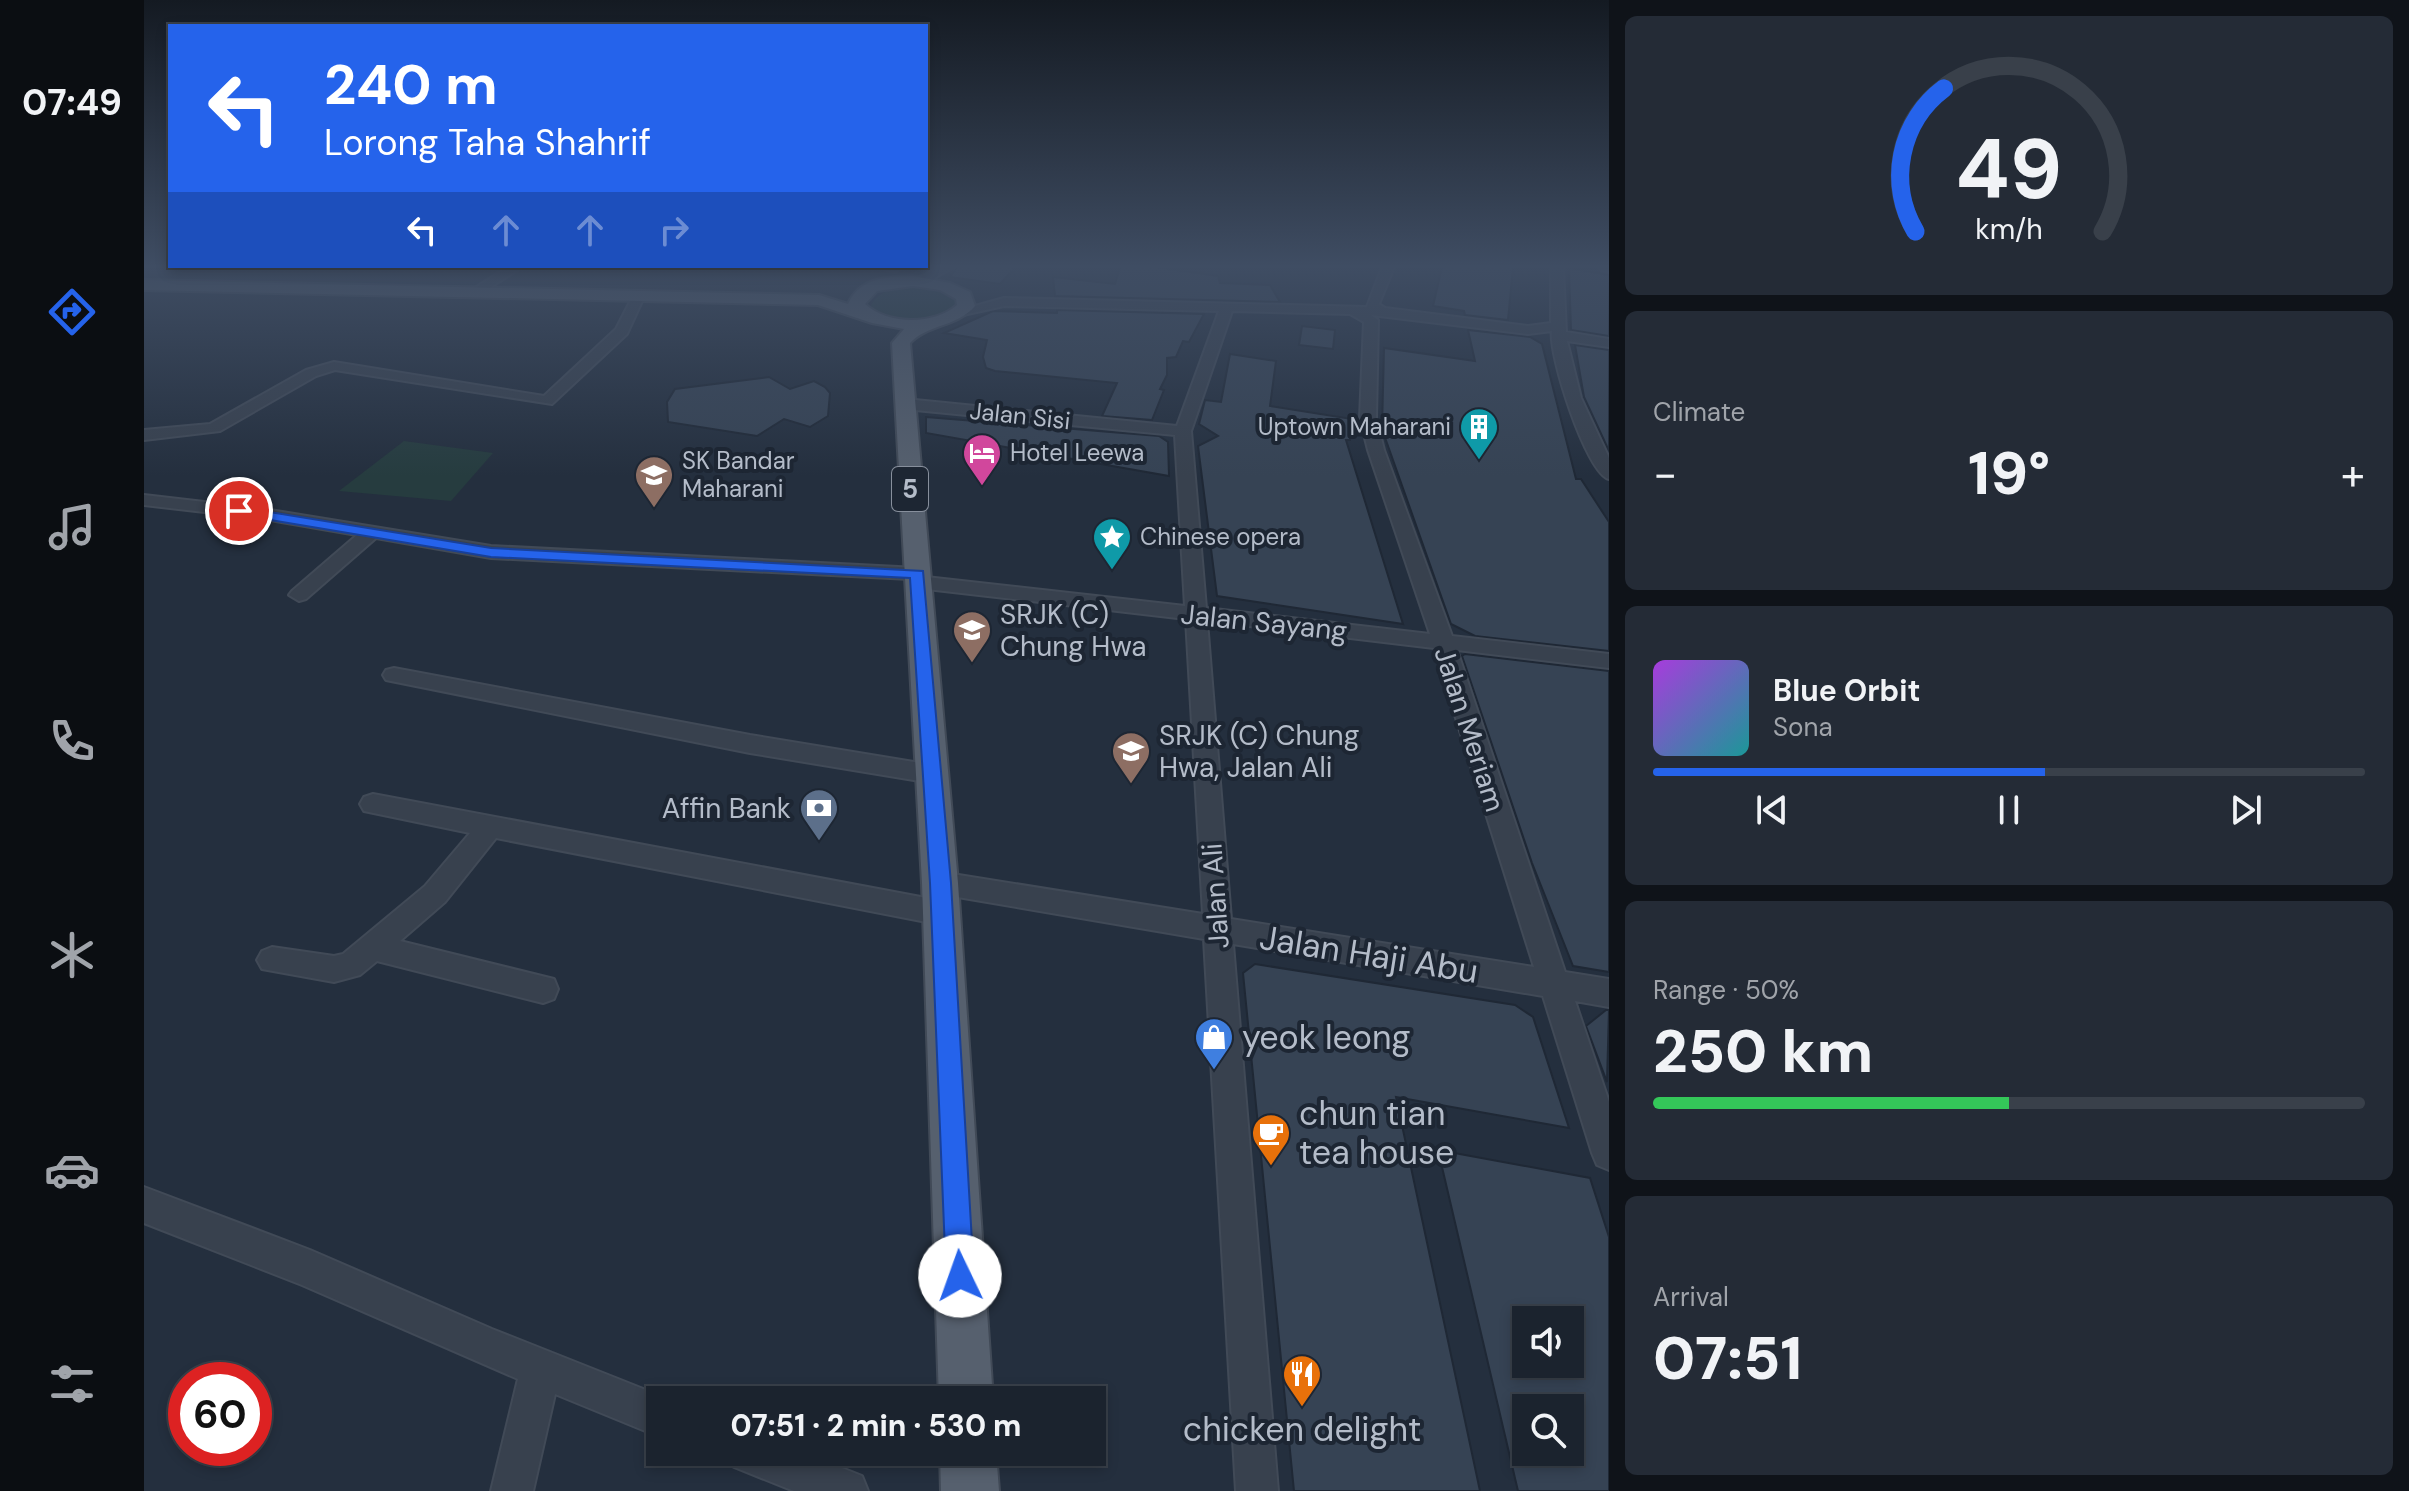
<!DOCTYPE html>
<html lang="en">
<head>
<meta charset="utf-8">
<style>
	body { margin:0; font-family:"DM Sans",sans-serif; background:#242b36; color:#f1f3f6; height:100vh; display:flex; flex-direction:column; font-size:30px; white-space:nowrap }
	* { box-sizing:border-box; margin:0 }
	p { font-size:26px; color:#a0a4aa }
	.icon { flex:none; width:44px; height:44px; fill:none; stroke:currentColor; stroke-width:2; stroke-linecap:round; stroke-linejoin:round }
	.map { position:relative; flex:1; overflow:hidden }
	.sheet { display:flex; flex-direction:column; gap:16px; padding:16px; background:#0f1319; width:800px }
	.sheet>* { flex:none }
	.banner { position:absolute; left:24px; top:24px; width:760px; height:244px; border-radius:0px; box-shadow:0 4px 12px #0003,0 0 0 2px #39404a; background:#2563eb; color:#fff; overflow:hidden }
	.controls { position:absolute; left:1368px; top:1306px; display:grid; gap:16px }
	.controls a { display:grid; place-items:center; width:72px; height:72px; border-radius:0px; background:#1b232e; box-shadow:0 4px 12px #0003,0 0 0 2px #39404a; font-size:40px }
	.speed { position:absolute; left:24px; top:1362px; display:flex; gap:16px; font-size:40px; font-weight:700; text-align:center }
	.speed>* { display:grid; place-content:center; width:104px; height:104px; border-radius:50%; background:#1b232e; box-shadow:0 4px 12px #0003,0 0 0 2px #39404a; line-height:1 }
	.speed .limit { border:12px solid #d22; background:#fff; color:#111 }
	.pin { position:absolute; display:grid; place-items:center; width:68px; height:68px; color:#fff; margin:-34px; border:4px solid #fff; border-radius:50%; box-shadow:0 2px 8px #0007 }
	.me { position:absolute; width:88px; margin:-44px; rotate:357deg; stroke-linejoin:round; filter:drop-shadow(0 0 6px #0008) }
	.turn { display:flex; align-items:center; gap:28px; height:168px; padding:0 24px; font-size:36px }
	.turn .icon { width:104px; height:104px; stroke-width:2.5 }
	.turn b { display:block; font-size:56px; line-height:68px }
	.lanes { display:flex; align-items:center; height:76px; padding:0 24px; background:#0003; justify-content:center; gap:40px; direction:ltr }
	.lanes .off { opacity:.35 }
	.big { font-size:60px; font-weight:800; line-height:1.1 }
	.sheet .card { flex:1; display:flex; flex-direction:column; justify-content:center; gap:12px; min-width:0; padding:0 28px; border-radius:12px; background:#242b36 }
	.sheet .dial { align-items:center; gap:0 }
	.dial svg { height:208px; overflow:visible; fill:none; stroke:#39404a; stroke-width:7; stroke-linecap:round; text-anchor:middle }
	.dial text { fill:#f1f3f6; stroke:none }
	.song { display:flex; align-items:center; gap:24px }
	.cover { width:96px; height:96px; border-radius:12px; background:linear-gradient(135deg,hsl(280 70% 55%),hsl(180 70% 35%)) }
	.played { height:8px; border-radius:4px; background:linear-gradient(90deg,#2563eb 55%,#39404a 55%) }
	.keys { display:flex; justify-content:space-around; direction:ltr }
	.heat { display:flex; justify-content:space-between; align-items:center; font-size:44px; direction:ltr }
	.charge { height:12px; border-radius:6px; background:linear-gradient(90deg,#34c759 50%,#39404a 0) }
	.trip { position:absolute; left:502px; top:1386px; width:460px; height:80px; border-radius:0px; background:#1b232e; box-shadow:0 4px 12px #0003,0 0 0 2px #39404a; font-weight:800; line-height:80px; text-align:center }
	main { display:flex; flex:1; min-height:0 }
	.menu { display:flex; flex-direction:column; width:144px; justify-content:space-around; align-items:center; background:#0b0e12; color:#a0a4aa }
	.menu .icon { width:56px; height:56px }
	.menu .active { color:#2563eb }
	.menu b { font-size:36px; color:#f1f3f6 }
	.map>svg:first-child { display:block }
</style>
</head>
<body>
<main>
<nav class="menu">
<b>07:49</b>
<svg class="icon active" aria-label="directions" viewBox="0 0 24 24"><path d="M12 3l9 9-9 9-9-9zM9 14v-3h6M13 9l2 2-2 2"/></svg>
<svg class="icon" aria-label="music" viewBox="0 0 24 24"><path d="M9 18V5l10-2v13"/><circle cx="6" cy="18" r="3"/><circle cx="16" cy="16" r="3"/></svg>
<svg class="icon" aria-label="phone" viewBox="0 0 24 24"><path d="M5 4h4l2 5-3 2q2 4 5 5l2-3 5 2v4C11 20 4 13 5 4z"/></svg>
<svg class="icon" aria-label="climate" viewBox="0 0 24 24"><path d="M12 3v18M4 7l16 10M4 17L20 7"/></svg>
<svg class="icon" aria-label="car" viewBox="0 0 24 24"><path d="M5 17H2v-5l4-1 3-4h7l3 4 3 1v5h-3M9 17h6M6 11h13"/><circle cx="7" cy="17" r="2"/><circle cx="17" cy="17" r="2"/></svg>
<svg class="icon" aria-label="filters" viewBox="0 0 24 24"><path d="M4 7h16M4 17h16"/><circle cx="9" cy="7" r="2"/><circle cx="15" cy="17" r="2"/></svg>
</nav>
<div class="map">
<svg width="1465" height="1491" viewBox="0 0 1465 1491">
	<rect width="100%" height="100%" fill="#242f3e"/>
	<!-- green -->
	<g fill="#263c3f">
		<path d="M772,287L801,291L818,301L794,321C774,321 739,326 727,306C734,289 755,288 772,287Z"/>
		<path d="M260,441L349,453L307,501L195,491Z"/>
	</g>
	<!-- building -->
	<g fill="#364354" stroke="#1f2835" stroke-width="2" fill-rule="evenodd">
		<path d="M813,267H872L856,284L806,277Z"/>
		<path d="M976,267H1012L1074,276L1076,283L1126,285L1136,302L911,296L909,277L971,284Z"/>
		<path d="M1298,267H1369L1364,320L1321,315L1320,311L1289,306Z"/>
		<path d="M1425,268L1465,275V336L1427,330Z"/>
		<path d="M913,310L1060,314L1045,342L1039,341L1032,357L1023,358V375L1016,389L1020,390L1008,420L958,416L973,383L851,371L842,368L839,357L843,340L800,333L849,311L913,313Z"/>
		<path d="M1158,326L1191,330L1189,349L1155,345Z"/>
		<path d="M1324,330L1386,337L1398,344L1432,479H1437L1465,522V651L1331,636L1307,624L1238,429L1240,348L1331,361Z"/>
		<path d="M1431,345L1465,350V451L1440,397Z"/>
		<path d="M1086,354L1132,361L1126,406L1208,419L1206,440H1202L1259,624L1073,596L1054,446L1074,436L1055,424L1061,400L1077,402Z"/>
		<path d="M625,377L646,389L670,381L681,387L686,393L684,416L666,427L640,419L613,436L524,422L523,402L531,389Z"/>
		<path d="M782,417L1015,436L1024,442L1025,476L782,433Z"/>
		<path d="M1321,654L1465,671V972L1429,966L1388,863L1318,656Z"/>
		<path d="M1111,964L1371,1005L1389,1017L1425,1128L1252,1097L1336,1491H1150L1099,973Z"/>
		<path d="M1462,1010H1465L1463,1082L1442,1026Z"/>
		<path d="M1294,1150L1446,1178L1465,1237V1491H1374ZM1382,1320H1426V1364H1382ZM1382,1408H1426V1452H1382Z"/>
	</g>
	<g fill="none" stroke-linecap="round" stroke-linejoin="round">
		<!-- minor casing -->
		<g stroke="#414a57" stroke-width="4">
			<g id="minor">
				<path d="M364,267H378L333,296L323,293Z"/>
				<path d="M734,267H756L757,268L751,272Z"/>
				<path d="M795,267H810L779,284L769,281Z"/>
				<path d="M1238,267H1250L1235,304L1241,308L1384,326L1407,323V267H1419L1422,332L1465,339V347L1423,341L1437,398L1465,458V479C1442,473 1404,353 1408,331L1384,334L1227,315L1234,320L1232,418L1240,450L1308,636L1465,654V668L1313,650L1421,972L1465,979V1007L1431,1001L1465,1102V1170L1453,1165L1448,1153L1399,996L1089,944L1134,1491H1092L1060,939L796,894L786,891L782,883L786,875L796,872L1059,914L1042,619L774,588L767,586L766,579L347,558L232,538L162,599L155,601L145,595L148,591L213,535L120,519L0,505V495L120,509L347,546L774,568L781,570L782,577L1041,606L1031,435L761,409L753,404L761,399L1033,426L1075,311L860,306L819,315L813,311L860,298L1223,307ZM1088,311L1206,314L1220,322L1216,418L1224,450L1286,634L1062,608L1047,431ZM1063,621L1290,648L1390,967L1087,919Z"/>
				<path d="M1455,267H1465V272L1457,270Z"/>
				<path d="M490,294L500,297L483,334L408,404L191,370L172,376L76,431L0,440V430L66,424L162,370L190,362L400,396L472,329Z"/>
				<path d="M250,668L606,735L788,765L797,768L800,774L797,780L788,783L606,753L242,680L239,675L242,670Z"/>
				<path d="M229,794L798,901L808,905L812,913L808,921L798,925L352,838L301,902L256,941L410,979L414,989L410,999L399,1003L233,961L216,975L190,982L118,969L113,960L118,951L128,947L190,956L199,954L281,886L326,833L220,811L216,804L220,797Z"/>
				<path d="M0,1187L166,1250L348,1329L527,1400H516V1437L411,1394L389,1491H347L374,1379L158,1285L0,1223Z"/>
				<path d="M584,1452H658L718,1476L724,1491H650L590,1467Z"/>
			</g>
		</g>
		<!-- major casing -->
		<g stroke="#414a57" stroke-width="4">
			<g id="major">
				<path d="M769,276L806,283L826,292L831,306C813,327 784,324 766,343L814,883L849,1400H795L778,883L748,343L760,329L728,323L674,305L0,290V280L675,295L704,304C716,277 744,277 769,276ZM769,286L796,290L812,299L813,305C790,325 744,325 721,304L733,291Z"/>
				<path d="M796,1452H852L855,1491H797Z"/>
			</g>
		</g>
		<!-- minor -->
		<use href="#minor" fill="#38414e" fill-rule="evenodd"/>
		<!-- major -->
		<use href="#major" fill="#56606e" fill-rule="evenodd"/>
	</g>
	<!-- sky -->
	<linearGradient id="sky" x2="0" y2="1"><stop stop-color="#141a22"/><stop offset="0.56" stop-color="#3f4d63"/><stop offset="1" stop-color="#3f4d63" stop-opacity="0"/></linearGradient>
	<rect width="1465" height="476" fill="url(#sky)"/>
	<!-- route -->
	<path fill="#2563eb" stroke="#184099" stroke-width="2" d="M95,507L347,548L779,571L807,883L830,1276L826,1286L816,1290L806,1286L802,1276L786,883L766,578L347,557L90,514L88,511Z"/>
	<!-- icons -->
	<defs>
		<g id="building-pin" transform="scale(2)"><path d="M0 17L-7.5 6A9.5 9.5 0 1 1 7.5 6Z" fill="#0f9aa8" stroke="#1d2633"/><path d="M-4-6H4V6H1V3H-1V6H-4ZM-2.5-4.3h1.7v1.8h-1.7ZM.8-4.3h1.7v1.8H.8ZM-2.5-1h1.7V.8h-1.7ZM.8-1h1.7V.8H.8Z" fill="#fff"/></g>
		<g id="hotel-pin" transform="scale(2)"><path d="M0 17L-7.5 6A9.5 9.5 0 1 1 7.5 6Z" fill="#d1479c" stroke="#1d2633"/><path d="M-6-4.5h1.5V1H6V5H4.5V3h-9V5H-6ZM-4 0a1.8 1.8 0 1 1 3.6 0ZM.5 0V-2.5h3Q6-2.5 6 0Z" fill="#fff"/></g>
		<g id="school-pin" transform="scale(2)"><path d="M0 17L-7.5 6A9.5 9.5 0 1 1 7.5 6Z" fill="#8d6e63" stroke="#1d2633"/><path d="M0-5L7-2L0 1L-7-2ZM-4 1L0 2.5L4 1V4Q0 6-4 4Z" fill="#fff"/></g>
		<g id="sight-pin" transform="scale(2)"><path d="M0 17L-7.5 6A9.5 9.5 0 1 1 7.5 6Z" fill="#0f9aa8" stroke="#1d2633"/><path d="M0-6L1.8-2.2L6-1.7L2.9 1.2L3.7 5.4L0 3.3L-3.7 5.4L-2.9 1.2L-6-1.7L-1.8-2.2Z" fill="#fff"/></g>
		<g id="bank-pin" transform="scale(2)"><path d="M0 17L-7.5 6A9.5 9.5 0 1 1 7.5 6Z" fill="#5c6f8a" stroke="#1d2633"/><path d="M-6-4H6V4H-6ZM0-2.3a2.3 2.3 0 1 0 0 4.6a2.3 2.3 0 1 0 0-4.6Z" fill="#fff"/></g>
		<g id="shop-pin" transform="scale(2)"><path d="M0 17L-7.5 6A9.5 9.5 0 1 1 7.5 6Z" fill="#3f7fe0" stroke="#1d2633"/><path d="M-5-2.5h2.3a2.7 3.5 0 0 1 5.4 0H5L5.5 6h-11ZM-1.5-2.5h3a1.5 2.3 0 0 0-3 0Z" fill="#fff"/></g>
		<g id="cafe-pin" transform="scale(2)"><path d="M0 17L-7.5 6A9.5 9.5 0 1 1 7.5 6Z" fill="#e8710a" stroke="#1d2633"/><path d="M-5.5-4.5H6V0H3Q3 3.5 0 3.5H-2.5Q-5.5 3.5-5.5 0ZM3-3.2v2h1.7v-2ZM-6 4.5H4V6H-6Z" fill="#fff"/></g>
		<g id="restaurant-pin" transform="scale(2)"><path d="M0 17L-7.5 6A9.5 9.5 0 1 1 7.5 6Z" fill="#e8710a" stroke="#1d2633"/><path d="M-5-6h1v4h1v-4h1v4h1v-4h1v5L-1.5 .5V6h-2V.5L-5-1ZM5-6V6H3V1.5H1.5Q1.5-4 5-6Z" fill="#fff"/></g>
	</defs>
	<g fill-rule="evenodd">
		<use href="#building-pin" x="1335" y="427"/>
		<use href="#hotel-pin" x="838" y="453"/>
		<use href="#school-pin" x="510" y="475"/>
		<use href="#sight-pin" x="968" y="537"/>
		<use href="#school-pin" x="828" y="630"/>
		<use href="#school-pin" x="987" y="751"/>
		<use href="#bank-pin" x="675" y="808"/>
		<use href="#shop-pin" x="1070" y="1037"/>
		<use href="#cafe-pin" x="1127" y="1133"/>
		<use href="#restaurant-pin" x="1158" y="1374"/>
	</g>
	<g text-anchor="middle" stroke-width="8" stroke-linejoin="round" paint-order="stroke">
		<!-- far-street labels -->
		<g font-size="24" fill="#b4bcc9" stroke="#1d2633">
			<text transform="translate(876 416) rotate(6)" y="8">Jalan Sisi</text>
		</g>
		<!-- far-poi labels -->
		<g font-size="24" fill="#b4bcc9" stroke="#1d2633" text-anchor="start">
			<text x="1307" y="435" text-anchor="end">Uptown Maharani</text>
			<text x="866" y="461">Hotel Leewa</text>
			<text x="538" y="469">SK Bandar<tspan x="538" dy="28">Maharani</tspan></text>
			<text x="996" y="545">Chinese opera</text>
		</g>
		<!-- shield labels -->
		<rect fill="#1d2633" stroke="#878f9c" stroke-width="2" x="748" y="467" width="36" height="44" rx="6"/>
		<g font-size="26" font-weight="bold" fill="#b4bcc9">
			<text x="766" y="498">5</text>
		</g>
		<!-- poi labels -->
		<g font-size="28" fill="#b4bcc9" stroke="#1d2633" text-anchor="start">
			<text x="856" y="624">SRJK (C)<tspan x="856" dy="32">Chung Hwa</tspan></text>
			<text x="1015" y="745">SRJK (C) Chung<tspan x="1015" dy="32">Hwa, Jalan Ali</tspan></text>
			<text x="647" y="818" text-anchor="end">Affin Bank</text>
		</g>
		<!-- street labels -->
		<g font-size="28" fill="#b4bcc9" stroke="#1d2633">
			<text transform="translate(1120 622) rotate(6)" y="10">Jalan Sayang</text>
			<text transform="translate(1326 729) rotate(72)" y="10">Jalan Meriam</text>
			<text transform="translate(1071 896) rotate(-94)" y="10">Jalan Ali</text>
		</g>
		<!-- near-street labels -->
		<g font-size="34" fill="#b4bcc9" stroke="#1d2633">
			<text transform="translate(1225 954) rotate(9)" y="12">Jalan Haji Abu</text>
		</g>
		<!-- near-poi labels -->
		<g font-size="34" fill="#b4bcc9" stroke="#1d2633" text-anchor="start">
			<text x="1098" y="1049">yeok leong</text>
			<text x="1155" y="1125">chun tian<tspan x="1155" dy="39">tea house</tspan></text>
			<text x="1158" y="1441" text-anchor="middle">chicken delight</text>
		</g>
	</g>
</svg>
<div class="controls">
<a><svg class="icon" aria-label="sound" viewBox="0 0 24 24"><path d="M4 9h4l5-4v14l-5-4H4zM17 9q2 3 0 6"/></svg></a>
<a><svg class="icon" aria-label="search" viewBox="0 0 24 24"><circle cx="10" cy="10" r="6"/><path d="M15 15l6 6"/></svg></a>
</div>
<div class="speed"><div class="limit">60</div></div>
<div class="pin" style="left:95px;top:511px;background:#d93025"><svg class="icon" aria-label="arrive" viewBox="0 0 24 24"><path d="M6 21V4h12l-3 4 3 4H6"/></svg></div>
<svg class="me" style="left:816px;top:1276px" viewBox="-20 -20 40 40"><circle r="19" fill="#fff"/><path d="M0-13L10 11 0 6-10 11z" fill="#2563eb"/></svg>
<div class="trip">07:51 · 2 min · 530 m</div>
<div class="banner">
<div class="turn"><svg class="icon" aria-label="left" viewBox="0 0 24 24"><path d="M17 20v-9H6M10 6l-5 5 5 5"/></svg><div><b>240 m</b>Lorong Taha Shahrif</div></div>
<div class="lanes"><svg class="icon" aria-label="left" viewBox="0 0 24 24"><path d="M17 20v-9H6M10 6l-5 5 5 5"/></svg><svg class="icon off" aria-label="ahead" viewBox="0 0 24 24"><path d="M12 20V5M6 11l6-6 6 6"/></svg><svg class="icon off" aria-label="ahead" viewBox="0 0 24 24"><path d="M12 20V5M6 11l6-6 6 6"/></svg><svg class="icon off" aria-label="right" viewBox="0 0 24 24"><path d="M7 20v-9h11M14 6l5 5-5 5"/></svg></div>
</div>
</div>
<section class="sheet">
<div class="card dial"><svg viewBox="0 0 100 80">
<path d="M14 69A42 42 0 1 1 86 69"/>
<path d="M14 69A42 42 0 0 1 25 14" stroke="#2563eb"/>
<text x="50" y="56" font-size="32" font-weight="700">49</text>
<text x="50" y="72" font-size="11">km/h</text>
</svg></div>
<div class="card"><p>Climate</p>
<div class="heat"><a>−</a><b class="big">19°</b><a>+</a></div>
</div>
<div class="card">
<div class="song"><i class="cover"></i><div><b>Blue Orbit</b><p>Sona</p></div></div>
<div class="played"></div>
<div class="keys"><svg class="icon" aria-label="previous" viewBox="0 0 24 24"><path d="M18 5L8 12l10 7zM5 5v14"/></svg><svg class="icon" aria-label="pause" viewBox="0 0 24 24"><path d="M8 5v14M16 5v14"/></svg><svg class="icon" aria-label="next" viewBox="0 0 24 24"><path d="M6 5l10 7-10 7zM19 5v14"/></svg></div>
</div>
<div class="card"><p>Range · 50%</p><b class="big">250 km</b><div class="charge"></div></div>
<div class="card"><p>Arrival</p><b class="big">07:51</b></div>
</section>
</main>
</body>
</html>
